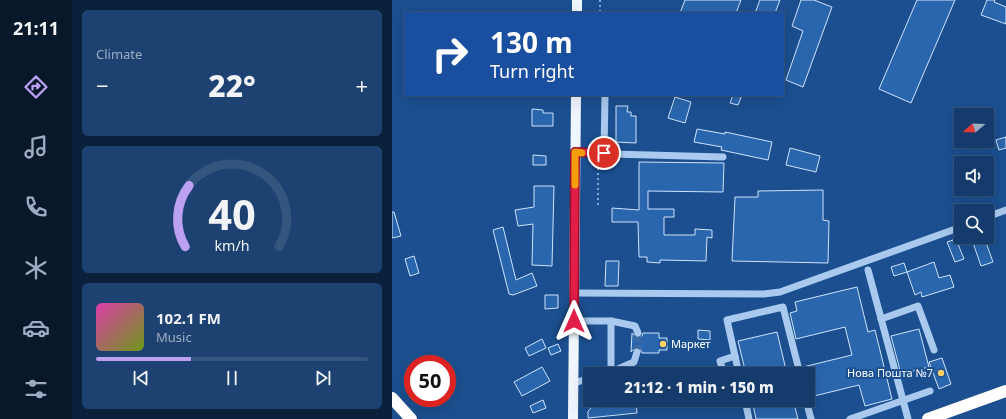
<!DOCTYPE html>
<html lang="en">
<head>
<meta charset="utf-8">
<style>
	body { margin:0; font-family:"Noto Sans",sans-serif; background:#1d4271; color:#f1f3f6; height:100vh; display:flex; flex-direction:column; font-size:15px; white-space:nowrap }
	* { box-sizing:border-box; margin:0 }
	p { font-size:13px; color:#9dadc1 }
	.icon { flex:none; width:22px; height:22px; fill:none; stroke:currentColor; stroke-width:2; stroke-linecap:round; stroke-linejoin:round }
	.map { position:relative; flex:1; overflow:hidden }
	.panel { display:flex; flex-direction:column; gap:10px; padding:10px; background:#0b203b; width:320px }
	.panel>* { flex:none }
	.hud { position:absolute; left:12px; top:12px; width:380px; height:84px; border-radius:0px; box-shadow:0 4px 16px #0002,0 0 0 1px #33557e; background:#1a4fa0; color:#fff; overflow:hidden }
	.needle { width:26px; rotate:251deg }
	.fabs { position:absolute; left:562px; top:108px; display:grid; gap:8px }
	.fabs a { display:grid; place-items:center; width:40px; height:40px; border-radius:0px; background:#143b6b; box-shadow:0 4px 16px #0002,0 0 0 1px #33557e; font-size:20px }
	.speed { position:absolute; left:12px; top:355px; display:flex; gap:8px; font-size:20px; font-weight:700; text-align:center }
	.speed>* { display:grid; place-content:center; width:52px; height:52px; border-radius:50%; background:#143b6b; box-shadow:0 4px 16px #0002,0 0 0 1px #33557e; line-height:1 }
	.speed .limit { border:6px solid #d22; background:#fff; color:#111 }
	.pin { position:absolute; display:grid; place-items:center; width:34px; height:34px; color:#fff; margin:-17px; border:2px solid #fff; border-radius:50%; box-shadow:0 1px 4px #0007 }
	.me { position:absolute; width:44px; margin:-22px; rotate:0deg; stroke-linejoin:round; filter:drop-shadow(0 0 3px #0008) }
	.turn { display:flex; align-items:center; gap:14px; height:84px; padding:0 20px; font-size:18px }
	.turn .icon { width:52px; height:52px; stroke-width:2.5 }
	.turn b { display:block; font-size:28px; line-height:34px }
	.big { font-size:30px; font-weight:800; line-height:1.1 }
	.panel .widget { flex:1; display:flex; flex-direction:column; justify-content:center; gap:6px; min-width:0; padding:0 14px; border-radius:6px; background:#1d4271 }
	.panel .dial { align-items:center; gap:0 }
	.dial svg { height:104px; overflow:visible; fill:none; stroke:#33557e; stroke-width:7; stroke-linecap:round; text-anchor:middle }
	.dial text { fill:#f1f3f6; stroke:none }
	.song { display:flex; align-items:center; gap:12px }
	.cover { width:48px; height:48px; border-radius:6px; background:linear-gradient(135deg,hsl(320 70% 55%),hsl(80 70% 35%)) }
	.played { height:4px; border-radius:2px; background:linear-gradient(90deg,#bca0f2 35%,#33557e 35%) }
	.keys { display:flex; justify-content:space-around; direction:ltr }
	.heat { display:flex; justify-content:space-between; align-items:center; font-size:22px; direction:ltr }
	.trip { position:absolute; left:191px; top:367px; width:232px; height:40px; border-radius:0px; background:#143b6b; box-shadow:0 4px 16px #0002,0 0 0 1px #33557e; font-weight:800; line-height:40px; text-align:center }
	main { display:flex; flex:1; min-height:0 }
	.dock { display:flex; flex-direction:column; width:72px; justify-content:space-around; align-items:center; background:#08182b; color:#9dadc1 }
	.dock .icon { width:28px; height:28px }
	.dock .selected { color:#bca0f2 }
	.dock b { font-size:18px; color:#f1f3f6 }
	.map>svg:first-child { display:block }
</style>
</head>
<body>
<main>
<nav class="dock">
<b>21:11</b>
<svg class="icon selected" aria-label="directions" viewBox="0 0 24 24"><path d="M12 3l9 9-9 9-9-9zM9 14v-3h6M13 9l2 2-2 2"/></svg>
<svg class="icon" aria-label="music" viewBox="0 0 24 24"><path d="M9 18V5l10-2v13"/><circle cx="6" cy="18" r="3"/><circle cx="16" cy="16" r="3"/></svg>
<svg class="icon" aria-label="phone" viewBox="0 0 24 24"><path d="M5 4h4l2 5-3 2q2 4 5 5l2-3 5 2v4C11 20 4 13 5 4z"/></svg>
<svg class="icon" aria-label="climate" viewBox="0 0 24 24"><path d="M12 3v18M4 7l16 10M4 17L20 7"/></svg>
<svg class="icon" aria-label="car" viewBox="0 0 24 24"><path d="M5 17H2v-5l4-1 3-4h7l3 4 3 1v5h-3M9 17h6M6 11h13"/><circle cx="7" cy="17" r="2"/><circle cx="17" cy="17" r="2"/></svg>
<svg class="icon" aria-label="filters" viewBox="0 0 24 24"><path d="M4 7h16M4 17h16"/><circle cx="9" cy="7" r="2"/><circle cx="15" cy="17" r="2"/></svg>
</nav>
<section class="panel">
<div class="widget"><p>Climate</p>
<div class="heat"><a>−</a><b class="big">22°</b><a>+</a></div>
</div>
<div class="widget dial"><svg viewBox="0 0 100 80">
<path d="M14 69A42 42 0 1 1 86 69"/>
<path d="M14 69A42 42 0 0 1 17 22" stroke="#bca0f2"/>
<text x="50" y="56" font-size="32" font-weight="700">40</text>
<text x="50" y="72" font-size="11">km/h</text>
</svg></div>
<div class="widget">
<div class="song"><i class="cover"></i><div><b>102.1 FM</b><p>Music</p></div></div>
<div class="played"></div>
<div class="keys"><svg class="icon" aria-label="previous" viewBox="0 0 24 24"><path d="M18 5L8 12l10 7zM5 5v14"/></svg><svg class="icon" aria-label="pause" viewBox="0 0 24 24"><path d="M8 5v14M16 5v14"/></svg><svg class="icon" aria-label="next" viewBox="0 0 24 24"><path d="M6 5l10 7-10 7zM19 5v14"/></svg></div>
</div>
</section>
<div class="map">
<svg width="614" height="419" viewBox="0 0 614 419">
	<rect width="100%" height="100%" fill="#1b4f8f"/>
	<!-- building -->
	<g fill="#2a66ad" stroke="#cfe3fa">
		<path d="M293,0H349L344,13H288Z"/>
		<path d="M368,0H388L383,13H363Z"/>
		<path d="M409,0H422L440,7L411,87L394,80L411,31L400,26Z"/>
		<path d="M525,0H563L519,103L487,89Z"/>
		<path d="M595,0H603L602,2L614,7V24L589,15Z"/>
		<path d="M341,95H350L346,105L338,103Z"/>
		<path d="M283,97L299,102L293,123L276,118Z"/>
		<path d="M224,106H236L235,112H239V116H244V143L224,142Z"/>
		<path d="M140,109L151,110V113H161V126H140Z"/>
		<path d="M305,129L333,134V132L380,142L376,160L329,150L330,147L302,142Z"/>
		<path d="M614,137V148L607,150L604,140Z"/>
		<path d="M398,148L428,156L424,172L394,165Z"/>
		<path d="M141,155L154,156V165H141Z"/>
		<path d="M247,162L332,163L331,192L256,191V209H282V217H272V235H303V229L320,230V238L315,237L314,261L268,260V263L255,262V257H247L246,222H220V208L247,210Z"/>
		<path d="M142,186H162L160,266L140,265L141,224L126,226L123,210L142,207Z"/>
		<path d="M431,190V220L437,221L436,263L340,261L343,197H366V191Z"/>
		<path d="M0,212H2L9,236L0,238Z"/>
		<path d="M111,227L124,280L140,273L145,286L121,295L117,294L101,230Z"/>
		<path d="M579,237H592L601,262L589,266Z"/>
		<path d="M564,239L572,259L563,262L555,242Z"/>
		<path d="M22,256L27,273L18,276L13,259Z"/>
		<path d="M214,261H227L226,286H213Z"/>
		<path d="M542,262L547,278L558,275L562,287L530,297L529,292L523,295L515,272Z"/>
		<path d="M512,263L515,272L502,276L499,267Z"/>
		<path d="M465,287L476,332L483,330L500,399L473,406L467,385L418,397L416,396V374H413L411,367L460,355L453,327L404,339L398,313L405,311L403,302Z"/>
		<path d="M153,295H166V308L153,309Z"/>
		<path d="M527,329L537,367L509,374L499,336Z"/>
		<path d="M306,330L318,331V340L306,339Z"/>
		<path d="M385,332L395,374H354L346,341Z"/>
		<path d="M240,333L246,338L250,336L251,333H267V338H275V350H267V353H250L248,348L244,347L239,352Z"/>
		<path d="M150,339L154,348L137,356L133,348Z"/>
		<path d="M166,344L169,351L159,355L156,348Z"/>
		<path d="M550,358L559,384L547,389L537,362Z"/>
		<path d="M150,367L158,381L130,396L122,382Z"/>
		<path d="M151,400L154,408L141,413L138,406Z"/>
		<path d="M230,400H244L245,413L196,418V411L200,407L230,402Z"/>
		<path d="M360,400H401L406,419H364Z"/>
	</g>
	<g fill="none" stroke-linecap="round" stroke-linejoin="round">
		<!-- minor-tunnel -->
		<path stroke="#3d69a0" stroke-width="7" stroke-dasharray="7 3.5" stroke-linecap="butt" d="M245,352L246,333"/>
		<!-- path -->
		<g stroke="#a9c9ee" stroke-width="1.5" stroke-dasharray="2 3" stroke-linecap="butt">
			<path d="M208,0V13"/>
			<path d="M206,205V161"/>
		</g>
		<!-- minor -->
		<g stroke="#a9c9ee" stroke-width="7">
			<path d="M183,153L331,157"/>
			<path d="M212,153L213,95"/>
			<path d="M595,217L614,210"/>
			<path d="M476,270L516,419"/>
			<path d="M182,293L372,294L388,292L569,227"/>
			<path d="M489,319L526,306L542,350"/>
			<path d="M182,321H219V372L212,374"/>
			<path d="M219,321L243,326L246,333"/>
			<path d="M219,372L242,362L245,352"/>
			<path d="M332,374L328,361L343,356"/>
			<path d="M347,374L335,320L391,307L408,374"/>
			<path d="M182,383L198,378"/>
			<path d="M338,400L339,403L350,400"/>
			<path d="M353,400L357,419"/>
			<path d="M414,400L419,419"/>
			<path d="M458,419L538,391"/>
		</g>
		<!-- major -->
		<g stroke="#f0f6ff" stroke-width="10">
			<path d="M185,13V0"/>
			<path d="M181,419L184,95"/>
		</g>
		<!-- highway -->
		<g stroke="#fff" stroke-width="12">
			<path d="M0,398L19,419"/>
			<path d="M536,419L614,391"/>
		</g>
	</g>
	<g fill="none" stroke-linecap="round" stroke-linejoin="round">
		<!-- route casing -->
		<g stroke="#92132f" stroke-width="10">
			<path id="route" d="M182,321L183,152L212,153"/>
		</g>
		<!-- route -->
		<use href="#route" stroke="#e11d48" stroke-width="7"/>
		<!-- slow -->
		<path stroke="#f59e0b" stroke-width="7" d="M183,185V152L190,153"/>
	</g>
	<!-- markers -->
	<g fill="#ffd166" stroke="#1b4f8f" stroke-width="1.5">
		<circle cx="271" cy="344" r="4"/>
		<circle cx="549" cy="373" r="4"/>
	</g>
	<g text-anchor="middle" stroke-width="4" stroke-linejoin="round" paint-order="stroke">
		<!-- poi labels -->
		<g font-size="11" fill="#fff" stroke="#1b4f8f" text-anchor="start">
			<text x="279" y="348">Маркет</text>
			<text x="541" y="377" text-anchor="end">Нова Пошта №7</text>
		</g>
	</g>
</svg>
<div class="fabs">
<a><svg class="needle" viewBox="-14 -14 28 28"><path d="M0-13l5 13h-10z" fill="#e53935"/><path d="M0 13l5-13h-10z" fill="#9dadc1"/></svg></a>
<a><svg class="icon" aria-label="sound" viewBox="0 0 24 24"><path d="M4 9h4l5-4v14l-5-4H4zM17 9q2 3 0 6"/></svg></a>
<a><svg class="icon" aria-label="search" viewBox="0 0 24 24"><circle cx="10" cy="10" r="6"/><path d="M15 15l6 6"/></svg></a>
</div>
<div class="speed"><div class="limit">50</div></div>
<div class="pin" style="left:212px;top:153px;background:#d93025"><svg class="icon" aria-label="arrive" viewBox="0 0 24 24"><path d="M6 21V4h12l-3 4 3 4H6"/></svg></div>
<svg class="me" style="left:182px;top:321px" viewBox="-20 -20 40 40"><path d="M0-17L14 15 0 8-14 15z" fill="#e11d48" stroke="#fff" stroke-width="4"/></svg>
<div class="trip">21:12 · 1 min · 150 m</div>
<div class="hud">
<div class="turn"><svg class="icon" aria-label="right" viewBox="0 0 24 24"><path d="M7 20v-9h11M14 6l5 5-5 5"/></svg><div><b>130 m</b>Turn right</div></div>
</div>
</div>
</main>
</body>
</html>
